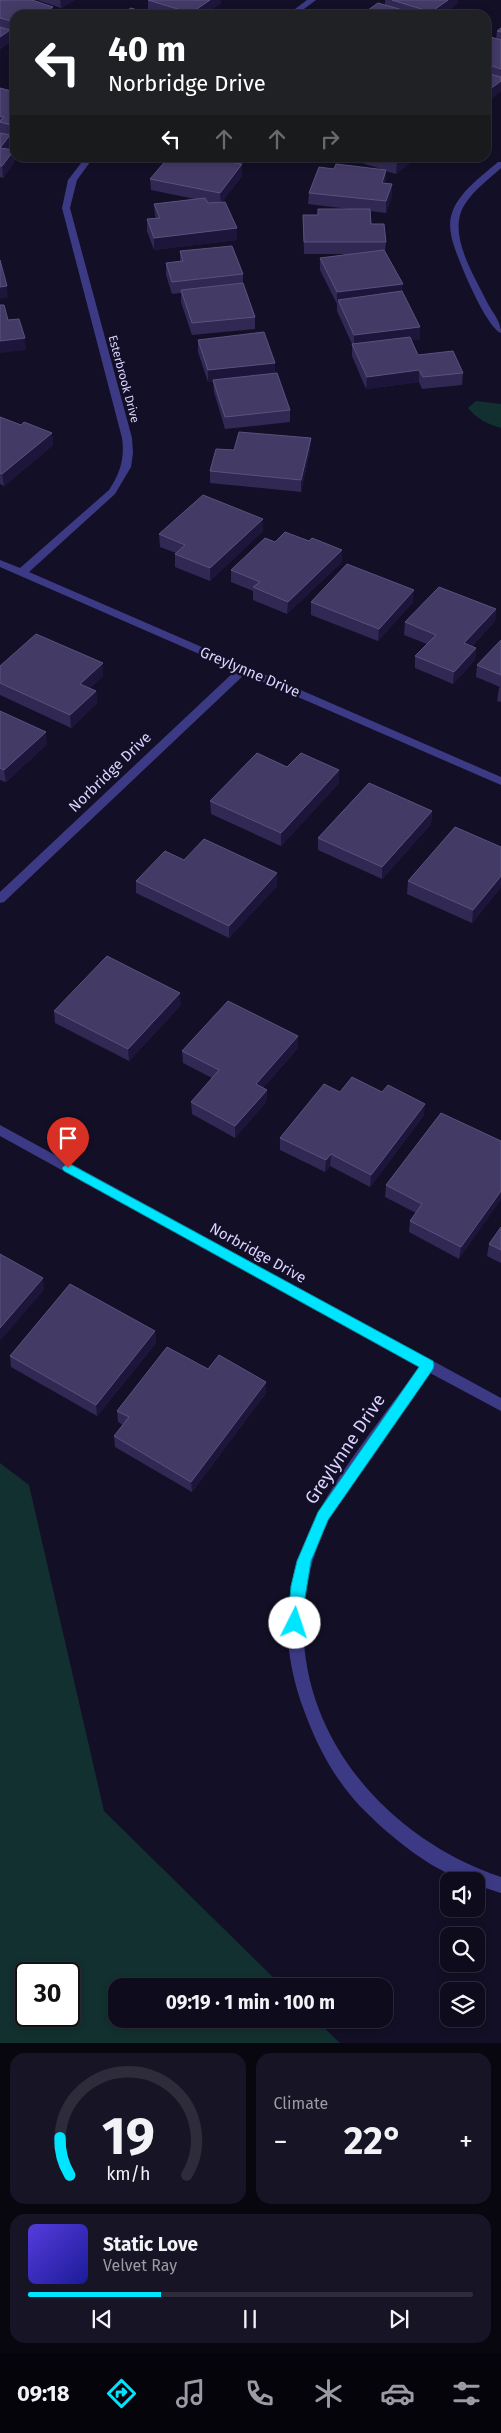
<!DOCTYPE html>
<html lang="en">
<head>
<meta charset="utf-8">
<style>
	body { margin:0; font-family:"Fira Sans",sans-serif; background:#171425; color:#f1f3f6; height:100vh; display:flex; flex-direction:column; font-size:19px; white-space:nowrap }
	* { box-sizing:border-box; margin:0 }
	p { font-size:16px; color:#9b9ba3 }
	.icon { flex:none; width:28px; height:28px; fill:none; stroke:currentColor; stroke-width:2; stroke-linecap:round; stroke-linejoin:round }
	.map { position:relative; height:2043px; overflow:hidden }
	.details { display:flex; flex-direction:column; gap:10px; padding:10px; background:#08060f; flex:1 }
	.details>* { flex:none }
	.banner { position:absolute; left:10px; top:10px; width:481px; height:152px; border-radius:15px; box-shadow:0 2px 8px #0003,0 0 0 1px #2e2b3b; background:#202124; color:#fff; overflow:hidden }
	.fabs { position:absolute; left:440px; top:1872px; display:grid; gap:10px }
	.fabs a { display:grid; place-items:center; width:45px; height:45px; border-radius:10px; background:#0e0b1c; box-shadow:0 2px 8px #0003,0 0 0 1px #2e2b3b; font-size:25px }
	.speed { position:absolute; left:15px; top:1962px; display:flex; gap:10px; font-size:25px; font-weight:700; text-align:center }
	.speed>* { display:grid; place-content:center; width:65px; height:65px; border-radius:50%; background:#0e0b1c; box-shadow:0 2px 8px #0003,0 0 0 1px #2e2b3b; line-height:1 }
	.speed .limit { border:2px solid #111; border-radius:8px; background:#fff; color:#111 }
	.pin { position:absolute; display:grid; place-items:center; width:42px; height:42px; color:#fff; margin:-51px -21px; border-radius:50% 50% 50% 0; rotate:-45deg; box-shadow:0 0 5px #0007 }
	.pin .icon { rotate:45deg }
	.me { position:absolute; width:55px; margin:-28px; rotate:4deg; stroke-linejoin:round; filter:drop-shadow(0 0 4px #0008) }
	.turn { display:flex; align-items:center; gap:18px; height:105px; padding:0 15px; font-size:22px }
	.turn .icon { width:65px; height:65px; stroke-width:2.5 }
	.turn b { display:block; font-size:35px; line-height:42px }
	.lanes { display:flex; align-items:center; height:48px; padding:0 15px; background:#0003; justify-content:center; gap:25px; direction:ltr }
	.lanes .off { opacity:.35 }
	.big { font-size:38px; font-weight:700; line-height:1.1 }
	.details .widget { flex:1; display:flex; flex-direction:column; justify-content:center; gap:8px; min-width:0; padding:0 18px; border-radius:15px; background:#171425 }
	.details .dial { align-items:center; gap:0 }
	.dial svg { height:130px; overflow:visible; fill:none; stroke:#2e2b3b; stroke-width:7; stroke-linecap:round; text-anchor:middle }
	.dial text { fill:#f1f3f6; stroke:none }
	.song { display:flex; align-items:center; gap:15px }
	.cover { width:60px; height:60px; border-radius:8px; background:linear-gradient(135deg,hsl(250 70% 55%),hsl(240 70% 35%)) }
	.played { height:5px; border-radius:2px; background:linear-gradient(90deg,#00e5ff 30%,#2e2b3b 30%) }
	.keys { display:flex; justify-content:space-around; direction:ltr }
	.heat { display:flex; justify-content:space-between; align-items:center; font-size:28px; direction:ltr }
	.details .tiles { flex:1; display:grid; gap:10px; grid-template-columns:1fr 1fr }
	.widget:last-child { grid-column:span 2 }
	.trip { position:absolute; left:108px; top:1978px; width:285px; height:50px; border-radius:15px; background:#0e0b1c; box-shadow:0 2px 8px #0003,0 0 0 1px #2e2b3b; font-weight:700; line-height:50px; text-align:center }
	.tab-bar { display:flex; height:80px; justify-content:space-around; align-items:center; background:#06040b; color:#9b9ba3 }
	.tab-bar .icon { width:35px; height:35px }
	.tab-bar .selected { color:#00e5ff }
	.tab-bar b { font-size:22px; color:#f1f3f6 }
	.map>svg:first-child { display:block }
</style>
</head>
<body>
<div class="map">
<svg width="501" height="2043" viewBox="0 0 501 2043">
	<rect width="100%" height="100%" fill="#130f26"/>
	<!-- green -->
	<g fill="#12302f" fill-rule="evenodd">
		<path d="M476,401L501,404V428C487,424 477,419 468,408Z"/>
		<path d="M0,1463L29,1485L104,1811L282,1986H116V2019H315L340,2043H0ZM26,1974H69V2016H26Z"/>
	</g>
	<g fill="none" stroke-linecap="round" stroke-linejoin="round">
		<!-- minor -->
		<g fill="#3d3a85" fill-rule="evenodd">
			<path d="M307,0H316L296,15H287Z"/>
			<path d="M85,158H93L77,180L70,208L132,438L133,453L131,467L115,494L29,572L501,777V785L245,674L4,902L0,903V892L236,670L0,567V560L20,568L109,490C120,474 125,458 122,438L62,208L68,180Z"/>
			<path d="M498,162H501V168C489,179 474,190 465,204C446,233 474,275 487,302C492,312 501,321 501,333C486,328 456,256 452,239C450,231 449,221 452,213C459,192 482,176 498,162Z"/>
			<path d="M0,1125L501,1398V1411L430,1373C409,1403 388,1433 367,1463C350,1486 331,1510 321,1537C262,1685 359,1829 501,1877V1893L476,1885V1881C444,1881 391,1837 369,1815C339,1787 319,1751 305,1713C249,1568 340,1477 419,1367L0,1136Z"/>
		</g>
	</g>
	<!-- wall -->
	<g fill="#312854">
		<path d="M0,0L15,15V33L11,32V41L0,49Z"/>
		<path d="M37,0H75L61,8Z"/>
		<path d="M148,0H221V3L204,15H161L148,11Z"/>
		<path d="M385,0H458V3L442,15H361L385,5Z"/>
		<path d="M501,28V91L486,103V37L496,39L497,31Z"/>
		<path d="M0,88L15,92V137L10,136L11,146L9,149L15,161L3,178L0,177Z"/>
		<path d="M213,158H250L241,164L242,176L222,202L237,228V240L154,250L147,231V219L156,218L155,216L154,204L195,199L151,190L150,179L220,160Z"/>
		<path d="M346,158H416L396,174L386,171L385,183L392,184V196L386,213L370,211L371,224L386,242L385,251L402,292L420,339L411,340L418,355L463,373L462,385L422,389L419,382L366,389L352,356V344L337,311V304L320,270V258L349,254H304L303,215H318L349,209L308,204L309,193L381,169Z"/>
		<path d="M180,251L243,274V283L255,317V329L192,335L181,302V293L172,294L166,275V263L180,261Z"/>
		<path d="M198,340L275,363V374L290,410V422L225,429L214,392L213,382H208L198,352Z"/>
		<path d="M0,417L21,425L52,433L53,445L4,486L0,484Z"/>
		<path d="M234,450H310L301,492L210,483V471Z"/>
		<path d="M263,531L210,581L175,567V554L176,553L160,547L159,534Z"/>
		<path d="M275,542L342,562L287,614L253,600V591L231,582V570Z"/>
		<path d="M311,602H413L378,641L311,615Z"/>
		<path d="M496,609L495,621L472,646L476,648L475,660L453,684L415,668V656L427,644L404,635L405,622Z"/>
		<path d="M501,640V702L497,701L499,688L500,687L476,677L477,665Z"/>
		<path d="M103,663V676L90,688L96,691L97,703L71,728L0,695V666Z"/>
		<path d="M0,711L47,744L6,782L0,780Z"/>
		<path d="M287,767L339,783L281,846L211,814L210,801Z"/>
		<path d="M432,811L431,824L382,879L318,850V838Z"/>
		<path d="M501,847V887L472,923L407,894L408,881Z"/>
		<path d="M184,860L277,873V886L229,938L136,893V881Z"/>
		<path d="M181,1005L129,1061L55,1023L54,1011Z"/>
		<path d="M298,1036V1048L263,1088L267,1090L266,1102L235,1138L192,1114L191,1102L212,1078L183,1063L182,1051Z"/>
		<path d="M340,1092L424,1115L370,1187L330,1166L325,1172L280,1150V1138Z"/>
		<path d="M501,1141L459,1259L409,1232L410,1221L416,1213L385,1197L386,1185Z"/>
		<path d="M501,1227V1263L487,1256L489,1244Z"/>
		<path d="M155,1331L156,1343L97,1416L11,1367L10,1356Z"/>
		<path d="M208,1369L266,1382V1393L192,1492L115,1447L114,1436L123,1425L118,1422L117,1411Z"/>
	</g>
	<!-- shaded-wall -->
	<g fill="#1d163a">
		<path d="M60,0H75L61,8Z"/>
		<path d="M210,0H221V3L204,15H191V13Z"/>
		<path d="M448,0H458V3L442,15H431V12Z"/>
		<path d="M53,7L54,15H40Z"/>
		<path d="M10,30L11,41L0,49V37Z"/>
		<path d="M501,81V91L486,103V92Z"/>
		<path d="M10,135L11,146L1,159L0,148Z"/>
		<path d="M14,150L15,161L3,178L2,166Z"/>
		<path d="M238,158H250L238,166Z"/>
		<path d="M403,158H416L396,174L397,162Z"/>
		<path d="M242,164V176L221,204L220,193Z"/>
		<path d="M386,170V181L381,194L382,183Z"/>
		<path d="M392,184V196L386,213V201Z"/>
		<path d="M237,228V240L154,250V238Z"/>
		<path d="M403,284L402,296L338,300L337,304V292Z"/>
		<path d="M7,286L8,298L0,299V287Z"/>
		<path d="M420,327V339L354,347V335Z"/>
		<path d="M25,338L26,350L0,353V341Z"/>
		<path d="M275,363V375L213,380V382H208V370Z"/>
		<path d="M419,370V382L366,389L367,377Z"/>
		<path d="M52,433L53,445L4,486L2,474Z"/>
		<path d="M311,438L310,450L301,492V480Z"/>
		<path d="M263,519V531L210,581V568Z"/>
		<path d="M342,550V562L287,614L288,602Z"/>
		<path d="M414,590L413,602L378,641L379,629Z"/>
		<path d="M496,609L495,621L463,655L464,643Z"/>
		<path d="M476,648L475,660L453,684L454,672Z"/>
		<path d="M103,663V676L81,696L80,684Z"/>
		<path d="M96,691L97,703L71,728L70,715Z"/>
		<path d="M46,732L47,744L6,782L4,770Z"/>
		<path d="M339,770V783L281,846V833Z"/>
		<path d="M432,811L431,824L382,879V867Z"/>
		<path d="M277,873V886L229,938V926Z"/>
		<path d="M501,876V887L472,923L473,910Z"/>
		<path d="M180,993L181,1005L129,1061L128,1049Z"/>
		<path d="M298,1036V1048L256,1096V1084Z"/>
		<path d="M267,1090L266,1102L235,1138V1126Z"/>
		<path d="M425,1104L424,1115L370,1187L371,1175Z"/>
		<path d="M331,1154L330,1166L325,1172L326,1160Z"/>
		<path d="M501,1191V1200L459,1259L461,1247Z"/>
		<path d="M43,1278L44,1290L0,1341V1328Z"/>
		<path d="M155,1331L156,1343L97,1416L96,1405Z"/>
		<path d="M266,1382V1393L192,1492L191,1482Z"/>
	</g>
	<!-- building -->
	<g fill="#433a66" stroke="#5a527e">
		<path d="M0,0L4,1L5,0H32L53,7L40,15H15V22L0,18Z"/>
		<path d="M148,0H210L191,13Z"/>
		<path d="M392,0H448L431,12Z"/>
		<path d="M378,3L420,15H361Z"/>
		<path d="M131,8L152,15H120Z"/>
		<path d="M0,27L10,30L0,37Z"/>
		<path d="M501,28V32L497,31Z"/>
		<path d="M487,36L501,40V69L486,64Z"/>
		<path d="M486,73L501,77V81L486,92Z"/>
		<path d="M0,88L15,92V126L0,122V121L4,117L0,116Z"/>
		<path d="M0,133L10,135L0,148L14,150L2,166H0Z"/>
		<path d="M168,158H208L242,164L220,193L150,179Z"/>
		<path d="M382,158H403L397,162Z"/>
		<path d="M336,164L386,170L382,183L392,184L386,201L309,193L319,167L334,169Z"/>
		<path d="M205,198L208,203L225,202L237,228L154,238L147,219L160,218L154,204Z"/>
		<path d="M318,209H370L371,224H384L386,242H304L303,215H318Z"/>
		<path d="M232,246L243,274L172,282L166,263L183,261L180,251Z"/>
		<path d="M384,250L403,284L337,292L320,258Z"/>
		<path d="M0,260L7,286L0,287Z"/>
		<path d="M243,283L255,317L192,323L181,290Z"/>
		<path d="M402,291L420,327L354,335L338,300Z"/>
		<path d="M0,305H4L8,320L19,319L25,338L0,341Z"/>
		<path d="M264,332L275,363L208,370L198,340Z"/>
		<path d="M410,337L418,355L453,351L463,373L423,377L419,370L367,377L352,344Z"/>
		<path d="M277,373L290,410L225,417L213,380Z"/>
		<path d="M0,417L21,425L24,422L52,433L2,474L0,473Z"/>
		<path d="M239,432L311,438L301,480L210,471L216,449L234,450Z"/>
		<path d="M203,495L263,519L210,568L175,554L185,545L159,534Z"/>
		<path d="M285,532L309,541L312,538L342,550L288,602L253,587L260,582L231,570L265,538L275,542Z"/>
		<path d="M347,564L414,590L379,629L311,602Z"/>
		<path d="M439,587L496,609L464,643L476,648L454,672L415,656L436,635L405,622Z"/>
		<path d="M36,634L103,663L80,684L96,691L70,715L0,683V666Z"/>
		<path d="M501,640V675L477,665Z"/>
		<path d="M0,711L46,732L4,770L0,768Z"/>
		<path d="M257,753L287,767L301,753L339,770L281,833L210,801Z"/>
		<path d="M369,783L432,811L382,867L318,838Z"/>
		<path d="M455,827L501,847V876L473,910L408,881Z"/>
		<path d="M204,839L277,873L229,926L136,881L165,851L184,860Z"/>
		<path d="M107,956L180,993L128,1049L54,1011Z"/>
		<path d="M228,1001L298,1036L256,1084L267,1090L235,1126L191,1102L219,1070L182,1051Z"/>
		<path d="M352,1077L382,1092L388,1085L425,1104L371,1175L331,1154L326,1160L280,1138L324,1084L340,1092Z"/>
		<path d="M441,1113L501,1141V1191L461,1247L410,1221L422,1204L386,1185Z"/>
		<path d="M501,1227V1250L489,1244Z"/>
		<path d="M0,1254L43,1278L0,1328Z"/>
		<path d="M70,1284L155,1331L96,1405L10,1356Z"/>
		<path d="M167,1347L208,1369L219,1355L266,1382L191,1482L114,1436L129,1417L117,1411Z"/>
	</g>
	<!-- route -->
	<path fill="#00e5ff" stroke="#0095a6" d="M68,1163L433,1361L434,1365L433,1369L328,1520L311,1561L300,1628L295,1630L290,1628L288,1623L291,1586L297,1561L318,1512L419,1367L64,1171L62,1168Z"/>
	<g text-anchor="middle" stroke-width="5" stroke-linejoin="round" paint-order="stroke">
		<!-- far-street labels -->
		<g font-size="12" fill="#d9d4ff" stroke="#130f26">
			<text transform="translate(124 379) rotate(75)" y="4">Esterbrook Drive</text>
		</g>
		<!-- street labels -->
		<g font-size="15" fill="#d9d4ff" stroke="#130f26">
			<text transform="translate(250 672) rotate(23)" y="5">Greylynne Drive</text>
			<text transform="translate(110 772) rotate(-44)" y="5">Norbridge Drive</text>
			<text transform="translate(258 1253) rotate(29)" y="5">Norbridge Drive</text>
		</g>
		<!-- near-street labels -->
		<g font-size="18" fill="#d9d4ff" stroke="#130f26">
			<text transform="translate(345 1449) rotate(-56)" y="6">Greylynne Drive</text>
		</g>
	</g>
</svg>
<div class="fabs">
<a><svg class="icon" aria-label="sound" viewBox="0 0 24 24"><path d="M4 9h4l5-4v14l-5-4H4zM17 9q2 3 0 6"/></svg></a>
<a><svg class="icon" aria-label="search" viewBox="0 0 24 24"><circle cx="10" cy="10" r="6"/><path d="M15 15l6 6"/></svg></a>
<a><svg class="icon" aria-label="layers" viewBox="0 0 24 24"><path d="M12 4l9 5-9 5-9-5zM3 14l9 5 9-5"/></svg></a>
</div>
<div class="speed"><div class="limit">30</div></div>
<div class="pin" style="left:68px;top:1168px;background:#d93025"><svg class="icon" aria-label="arrive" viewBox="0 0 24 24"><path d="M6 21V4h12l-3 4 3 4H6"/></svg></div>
<svg class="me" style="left:295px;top:1623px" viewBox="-20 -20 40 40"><circle r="19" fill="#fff"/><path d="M0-13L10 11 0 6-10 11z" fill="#00e5ff"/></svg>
<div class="trip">09:19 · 1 min · 100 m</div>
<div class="banner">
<div class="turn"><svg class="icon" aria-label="left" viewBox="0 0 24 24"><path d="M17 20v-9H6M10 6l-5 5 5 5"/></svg><div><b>40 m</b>Norbridge Drive</div></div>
<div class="lanes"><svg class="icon" aria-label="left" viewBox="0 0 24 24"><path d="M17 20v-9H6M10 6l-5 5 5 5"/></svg><svg class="icon off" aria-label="ahead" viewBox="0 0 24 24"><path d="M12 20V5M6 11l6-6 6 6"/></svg><svg class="icon off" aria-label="ahead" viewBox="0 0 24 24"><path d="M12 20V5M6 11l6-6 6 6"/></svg><svg class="icon off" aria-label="right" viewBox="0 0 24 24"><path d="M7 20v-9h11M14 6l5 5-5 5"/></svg></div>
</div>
</div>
<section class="details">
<div class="tiles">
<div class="widget dial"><svg viewBox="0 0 100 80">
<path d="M14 69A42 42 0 1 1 86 69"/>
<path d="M14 69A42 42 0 0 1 8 46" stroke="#00e5ff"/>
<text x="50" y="56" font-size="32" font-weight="700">19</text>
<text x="50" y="72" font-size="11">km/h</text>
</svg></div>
<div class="widget"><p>Climate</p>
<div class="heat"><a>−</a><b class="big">22°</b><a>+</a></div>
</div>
<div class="widget">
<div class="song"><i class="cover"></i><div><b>Static Love</b><p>Velvet Ray</p></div></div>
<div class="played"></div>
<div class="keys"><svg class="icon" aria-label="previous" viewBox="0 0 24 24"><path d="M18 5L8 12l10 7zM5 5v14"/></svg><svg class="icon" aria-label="pause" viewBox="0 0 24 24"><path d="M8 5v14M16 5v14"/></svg><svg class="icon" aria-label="next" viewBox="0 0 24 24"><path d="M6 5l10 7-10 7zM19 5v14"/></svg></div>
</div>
</div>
</section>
<nav class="tab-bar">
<b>09:18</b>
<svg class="icon selected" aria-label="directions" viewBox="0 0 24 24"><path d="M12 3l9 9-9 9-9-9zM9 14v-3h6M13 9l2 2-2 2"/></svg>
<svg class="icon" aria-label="music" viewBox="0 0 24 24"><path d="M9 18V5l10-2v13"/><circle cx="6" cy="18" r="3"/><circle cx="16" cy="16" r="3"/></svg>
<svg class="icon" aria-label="phone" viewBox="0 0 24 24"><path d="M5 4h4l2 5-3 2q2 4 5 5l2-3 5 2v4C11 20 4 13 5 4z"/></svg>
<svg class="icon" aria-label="climate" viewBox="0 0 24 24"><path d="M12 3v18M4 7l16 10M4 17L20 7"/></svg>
<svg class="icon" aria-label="car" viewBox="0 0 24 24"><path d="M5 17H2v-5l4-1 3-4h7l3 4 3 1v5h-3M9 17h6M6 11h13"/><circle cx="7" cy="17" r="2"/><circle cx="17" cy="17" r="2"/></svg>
<svg class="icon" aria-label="filters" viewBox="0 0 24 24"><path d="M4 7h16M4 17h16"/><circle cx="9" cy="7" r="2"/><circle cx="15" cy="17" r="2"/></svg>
</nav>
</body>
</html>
